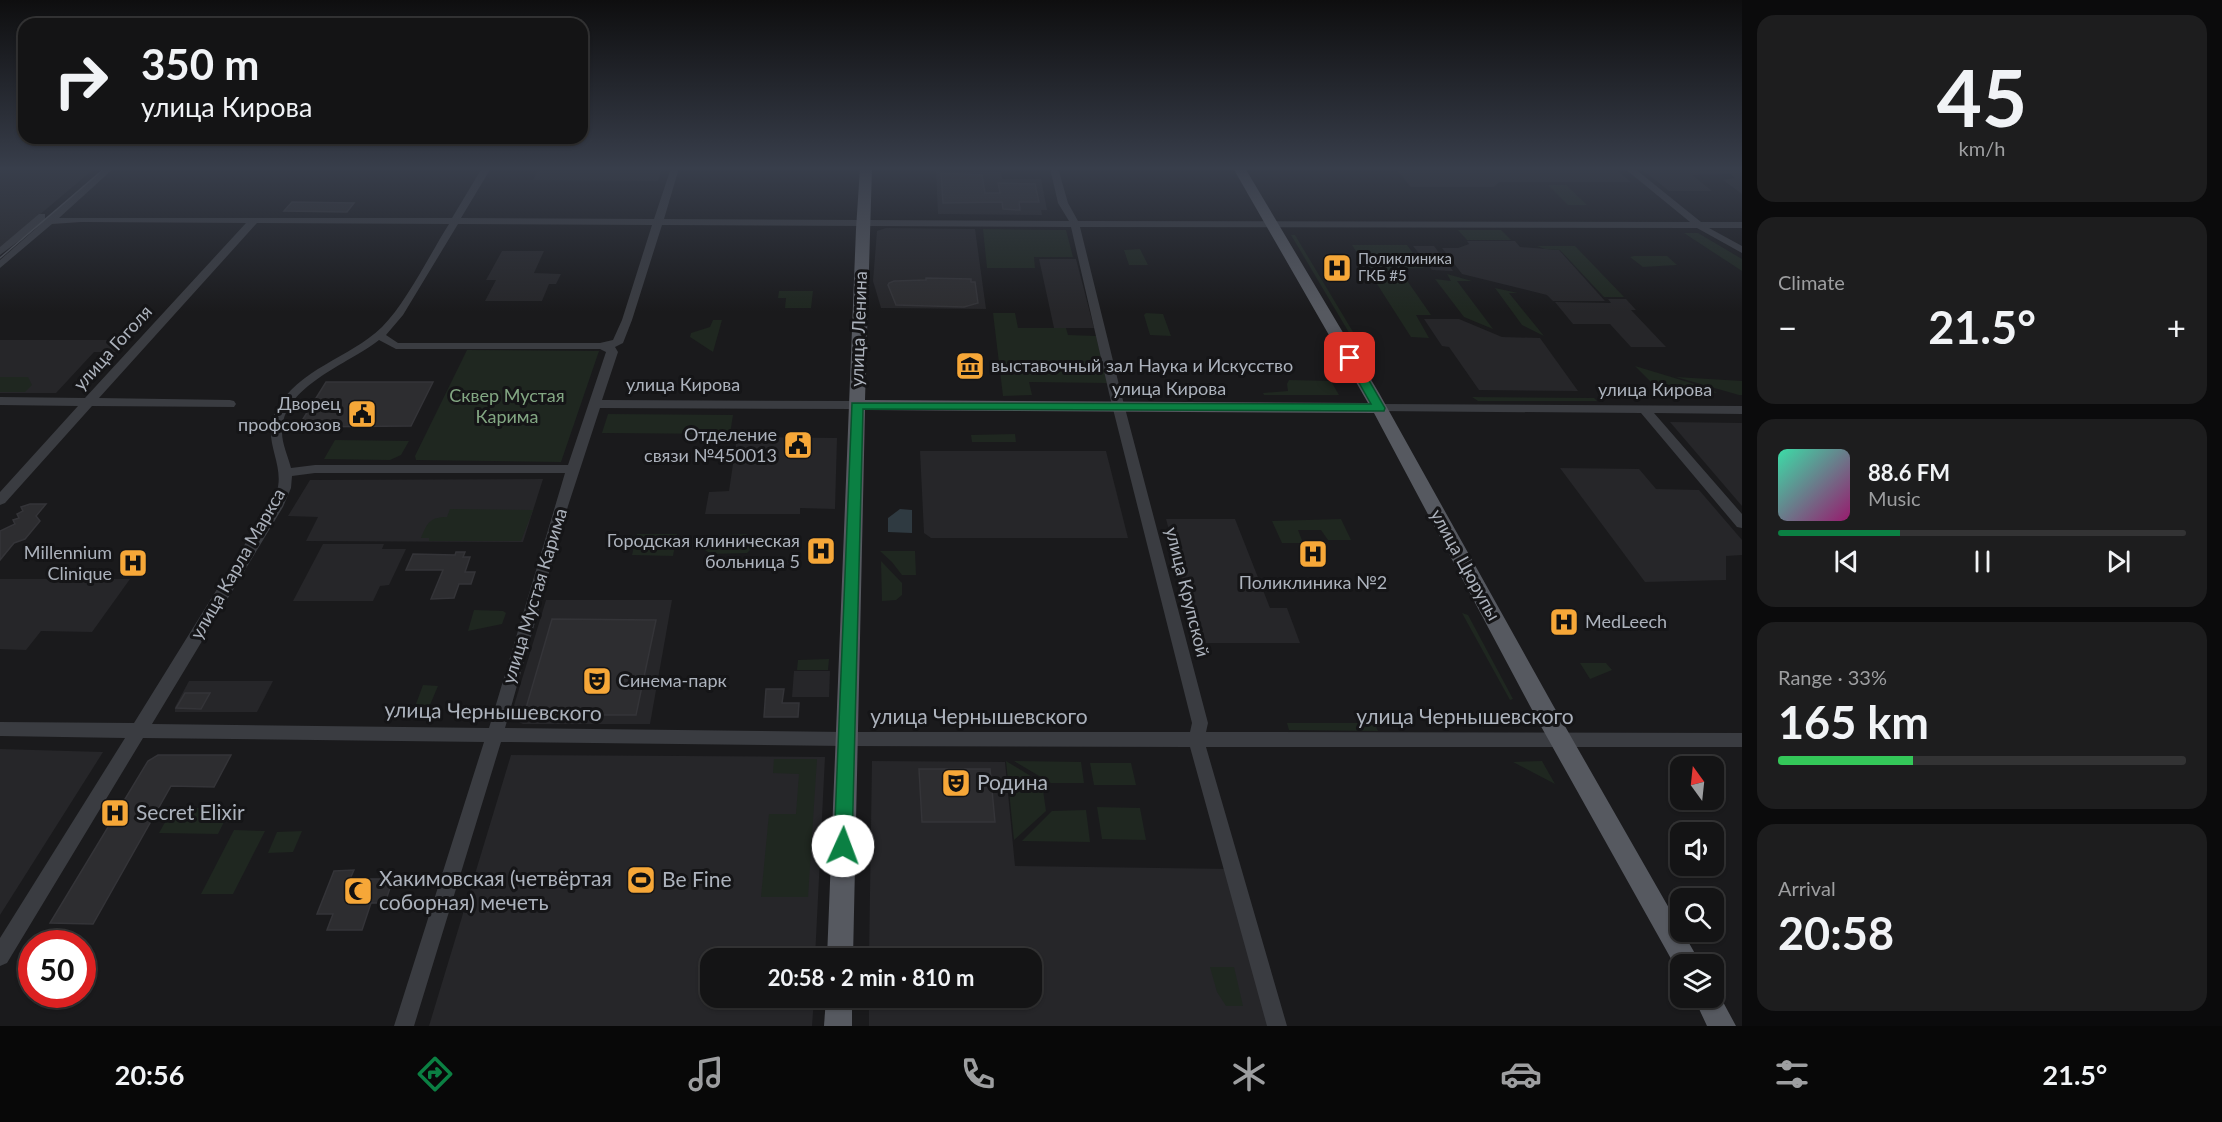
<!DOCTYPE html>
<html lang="en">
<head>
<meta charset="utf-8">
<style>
	body { margin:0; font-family:Lato,sans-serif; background:#1d1d1e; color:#f1f3f6; height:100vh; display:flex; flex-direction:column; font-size:22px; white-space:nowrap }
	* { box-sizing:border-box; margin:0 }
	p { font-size:20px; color:#9d9ea0 }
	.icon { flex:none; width:33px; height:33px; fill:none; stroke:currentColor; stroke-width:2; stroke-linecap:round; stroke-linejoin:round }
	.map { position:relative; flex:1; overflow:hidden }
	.sheet { display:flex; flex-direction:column; gap:15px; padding:15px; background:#0b0b0c; width:480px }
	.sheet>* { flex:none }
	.guide { position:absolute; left:18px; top:18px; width:570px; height:126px; border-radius:18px; box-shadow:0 2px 4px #0004,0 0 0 2px #333334; background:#141415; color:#f1f3f6; overflow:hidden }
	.needle { width:39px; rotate:345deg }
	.tools { position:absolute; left:1670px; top:756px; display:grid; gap:12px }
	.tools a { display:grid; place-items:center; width:54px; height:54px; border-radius:12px; background:#141415; box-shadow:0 2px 4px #0004,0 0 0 2px #333334; font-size:30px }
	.speed { position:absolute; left:18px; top:930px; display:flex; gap:12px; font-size:30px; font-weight:700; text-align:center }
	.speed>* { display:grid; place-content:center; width:78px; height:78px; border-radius:50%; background:#141415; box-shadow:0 2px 4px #0004,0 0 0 2px #333334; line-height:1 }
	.speed .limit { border:9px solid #d22; background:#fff; color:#111 }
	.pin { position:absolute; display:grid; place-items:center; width:51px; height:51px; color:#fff; margin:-26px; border-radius:12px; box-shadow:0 3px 9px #0006 }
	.me { position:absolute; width:66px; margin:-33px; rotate:2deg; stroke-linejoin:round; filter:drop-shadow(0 0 4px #0008) }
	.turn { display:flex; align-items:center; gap:21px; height:126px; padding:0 24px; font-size:27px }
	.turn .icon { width:78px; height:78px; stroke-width:2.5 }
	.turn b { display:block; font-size:42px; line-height:51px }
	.big { font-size:45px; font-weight:700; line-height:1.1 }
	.sheet .card { flex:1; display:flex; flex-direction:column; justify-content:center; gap:9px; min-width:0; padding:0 21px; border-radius:18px; background:#1d1d1e }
	.sheet .dial { align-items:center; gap:0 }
	.dial b { font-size:78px; line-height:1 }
	.song { display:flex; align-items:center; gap:18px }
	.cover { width:72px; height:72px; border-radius:9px; background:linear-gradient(135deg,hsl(160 70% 55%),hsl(320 70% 35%)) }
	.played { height:6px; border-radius:3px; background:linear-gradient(90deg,#0b8043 30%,#333334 30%) }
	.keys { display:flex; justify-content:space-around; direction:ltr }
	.heat { display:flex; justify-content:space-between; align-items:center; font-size:33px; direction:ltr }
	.charge { height:9px; border-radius:4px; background:linear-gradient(90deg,#34c759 33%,#333334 0) }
	.trip { position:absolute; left:700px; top:948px; width:342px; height:60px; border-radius:18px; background:#141415; box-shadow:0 2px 4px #0004,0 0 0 2px #333334; font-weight:700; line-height:60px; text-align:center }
	.tab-bar { display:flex; height:96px; justify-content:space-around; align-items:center; background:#080808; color:#9d9ea0 }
	.tab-bar .icon { width:42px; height:42px }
	.tab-bar .on { color:#0b8043 }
	.tab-bar b { font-size:27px; color:#f1f3f6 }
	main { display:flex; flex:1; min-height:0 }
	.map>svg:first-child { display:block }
</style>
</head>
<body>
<main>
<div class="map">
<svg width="1742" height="1026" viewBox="0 0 1742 1026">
	<rect width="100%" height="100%" fill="#1a1a1c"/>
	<!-- built -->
	<g fill="#262629">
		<path d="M0,168H95L0,248Z"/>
		<path d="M539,168H662L658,181L533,180Z"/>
		<path d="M1395,168H1614L1631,182H1499L1494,187H1411Z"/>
		<path d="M1640,168H1742V194L1723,180L1735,178L1731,174L1692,175L1712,191H1669Z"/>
		<path d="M936,171L1001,172L1002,179H1041L1047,210H1041L1042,215L938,214Z"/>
		<path d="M886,228L975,229L986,309L881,308L873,281L877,231Z"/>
		<path d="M1467,241H1515L1520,247L1559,250L1605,301H1553L1547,295L1462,274L1442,248H1458L1469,244Z"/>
		<path d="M1413,246H1434L1453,271L1432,270Z"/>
		<path d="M502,251H544L534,273L561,274L556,284H549L542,301H485L496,280H486Z"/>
		<path d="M1039,259H1076L1094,328H1054Z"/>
		<path d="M1608,299H1626L1636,310H1631L1666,347H1631L1610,324H1573L1555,302L1611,303Z"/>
		<path d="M1424,319H1459L1502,337L1540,338L1578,391L1479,390L1449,347L1442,346Z"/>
		<path d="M0,340H131L120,352H94L56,393H0Z"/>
		<path d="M1670,422L1742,423V506Z"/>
		<path d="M737,437L837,438L835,509L800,508V514H705L709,492L729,491Z"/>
		<path d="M920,451H1106L1128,538H931L924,533Z"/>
		<path d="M1560,468L1639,469L1656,489L1699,490L1742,540V555L1726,556V580L1645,582Z"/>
		<path d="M543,479L523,542L306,541L318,517L288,516L310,480Z"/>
		<path d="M1166,519H1235L1270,608H1287L1300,643H1199Z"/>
		<path d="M323,544H384L382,549H406L389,585L380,586L373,601H293Z"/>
		<path d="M0,579H130L92,632L41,631L26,650L0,649Z"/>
		<path d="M546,600H672L650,724H523L515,720L512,712Z"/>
		<path d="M794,671H830L829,697H792Z"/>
		<path d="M189,681H273L257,712H175V707Z"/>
		<path d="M0,749L103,752L0,915Z"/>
		<path d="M511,755L825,757L815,958H711V998H814L812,1026H429Z"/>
		<path d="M872,761L1005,762L1015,866L1231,869L1271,1026H869V998H1032V958H869Z"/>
	</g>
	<!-- green -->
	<g fill="#1f2720">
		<path d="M1548,185H1566L1587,205H1568Z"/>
		<path d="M983,229L1066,230L1073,257H1034L1035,268H987Z"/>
		<path d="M1458,230H1501L1511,240H1467Z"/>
		<path d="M1684,233H1698L1742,259V271Z"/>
		<path d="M1291,235H1295L1356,337L1351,336Z"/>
		<path d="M1352,245H1407L1424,268L1399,269L1431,315H1416L1429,338L1411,337Z"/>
		<path d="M1537,246H1575L1624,297H1604L1560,250L1545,249Z"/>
		<path d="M1140,249L1148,265H1129L1124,250Z"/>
		<path d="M1634,256H1667L1677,265L1643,267L1630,257Z"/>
		<path d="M1447,274L1472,281H1457L1493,329L1464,317L1435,279L1451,281Z"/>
		<path d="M1495,288L1518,293H1509L1544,336L1522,325Z"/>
		<path d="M779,291H813L811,308H785L786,298H778Z"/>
		<path d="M993,313H1015L1018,328H1066L1068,335L1096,336L1107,383L1029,382L1032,395L1003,396Z"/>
		<path d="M1146,313L1163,314L1171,336L1150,335L1144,315Z"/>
		<path d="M713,320H722L713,352L690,337L691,333L710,327Z"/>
		<path d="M467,350L599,351L561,462L416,460L415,456Z"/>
		<path d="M1635,366L1711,389L1717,393L1661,392Z"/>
		<path d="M0,377H28L32,385L25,392H0Z"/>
		<path d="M1676,377L1742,381V395H1739Z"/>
		<path d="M1289,380L1331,381L1339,395H1264L1263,393L1288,391L1287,384Z"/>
		<path d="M1472,397L1594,398L1597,401H1478Z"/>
		<path d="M608,414L733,415L730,434L602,433Z"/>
		<path d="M1015,434L1016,442H972L971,435Z"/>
		<path d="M335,440L408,441H409L401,455L390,460L324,459Z"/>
		<path d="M450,509L533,510L521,541H429V538H421C427,523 430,517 447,517Z"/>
		<path d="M1341,519L1351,540H1328L1321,530H1298L1303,543H1282L1272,521Z"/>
		<path d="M637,534H677L673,556L632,555Z"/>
		<path d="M746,534L752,539L751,549L747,553L711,554L705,550L707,538L710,536Z"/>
		<path d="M880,551H915L916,575H902L892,562Z"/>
		<path d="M881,561L902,583V595L896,600L882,601Z"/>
		<path d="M474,610L503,611L506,613L502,624L468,631Z"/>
		<path d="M1462,613L1468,615L1513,699L1510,700Z"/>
		<path d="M829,659L828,670H797L798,660Z"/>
		<path d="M1580,663H1606L1612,670L1590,679Z"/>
		<path d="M423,685L438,686L427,712H413Z"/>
		<path d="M1287,723H1374L1378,731L1289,730Z"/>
		<path d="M774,759H817L808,897H761L769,814H796L799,774L773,773Z"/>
		<path d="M1006,761L1042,783L1046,811L1014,840Z"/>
		<path d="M1014,761L1081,762L1084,783H1051Z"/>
		<path d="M1542,761L1555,784L1513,762Z"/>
		<path d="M1090,763H1131L1136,785H1094Z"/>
		<path d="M1097,807L1140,808L1146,840L1102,839Z"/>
		<path d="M173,808H231L218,834L159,833Z"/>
		<path d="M1086,810L1090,842L1022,841L1052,811Z"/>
		<path d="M234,830L265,831L233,894H201Z"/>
		<path d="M302,831L293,852L268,853L277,832Z"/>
		<path d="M1210,967H1234L1243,1006H1226L1217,992Z"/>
	</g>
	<!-- water -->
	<path fill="#2f3a41" d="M900,509L912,510V533L888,532V518Z"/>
	<!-- building -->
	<g fill="#2d2d30" stroke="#343438" stroke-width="1.5">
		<path d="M941,173L982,175L985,193H1000L998,183L1035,184L1039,202H1019L1020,210L1003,209L1002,202L943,203Z"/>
		<path d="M292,202L354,203L347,212L284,211Z"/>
		<path d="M926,278L971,279V282H975L978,303L964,307L896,305L888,285L889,283L894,281L926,280Z"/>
		<path d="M326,382H433L411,426L298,427Z"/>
		<path d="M30,504H46L36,516L40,521L25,539L14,543L0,560V531L15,524L13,520L19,518L17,514L23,511L21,507Z"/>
		<path d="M456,552H465L463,557H470L465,572H475L471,584H459L454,598L431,599L443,570H406L413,554L455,555Z"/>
		<path d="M552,619L656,620L636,715H524Z"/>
		<path d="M766,689H784L782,703H799L798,717H764Z"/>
		<path d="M185,693H210L201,709L176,708Z"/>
		<path d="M158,755H231L214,787L171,786L93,924L50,923L148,761Z"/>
		<path d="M919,769H990L995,822H922Z"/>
		<path d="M354,870L350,879H393L385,903H371L362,930H327L333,914H317L334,871Z"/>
	</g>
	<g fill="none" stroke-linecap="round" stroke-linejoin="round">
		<!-- minor -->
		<g fill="#3a3c41" fill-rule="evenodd">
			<path d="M104,168H114L59,218H452L482,168H491L461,218L654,219L671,168H679L664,219L1069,221L1058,203L1050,168H1058L1068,203L1078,221L1690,222L1624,168H1634L1701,222H1742V228H1709L1742,246V253L1697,228L1080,227L1121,393L1208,723L1206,732L1742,733V747H1206L1287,1026H1267L1190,747L845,746L501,742L414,1026H394L484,742L143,738L7,963L0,966V938L125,738L0,736V722L134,723L276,494C287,465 260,440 276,411C298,368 349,359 382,327C406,303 430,254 449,224L257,223L99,398L230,400L234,401L236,404L234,407L92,406L5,503L0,505V492L78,406L0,405V397L85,398L246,223L81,222L52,224L0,268V260L40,225L0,255V247L39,214H45V219L47,218ZM458,224L652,225L622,320L613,340L600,343H398L386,335L403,315ZM662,225L1071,227L1109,393L1192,723L1190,732H845L505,728L568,506L600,408L857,409L863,405L857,401L602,400L618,352L615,347L623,343L632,320ZM379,340L396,349H600L606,352L568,465H315L291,468C288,456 282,444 282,432C282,386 349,364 379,340ZM315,473H565L489,728L152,724L283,507L291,488L292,476Z"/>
			<path d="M1379,404L1742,406V414L1654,413L1742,514V528L1737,527L1641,413L1375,411L1373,408L1375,405Z"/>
		</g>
		<!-- major -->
		<g fill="#565960" fill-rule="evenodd">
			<path d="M860,168H872L865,400L1368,403L1233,168H1245L1379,393L1554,707L1701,964H1680L1679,973L1538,721L1374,413L865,410L853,958H827L856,229Z"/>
			<path d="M1713,987L1716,989L1736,1026H1707L1694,998H1713Z"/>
			<path d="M826,998H852V1026H824Z"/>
		</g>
		<!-- tram -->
		<path stroke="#4d5056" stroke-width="1.5" d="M0,258L105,168"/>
	</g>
	<!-- sky -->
	<linearGradient id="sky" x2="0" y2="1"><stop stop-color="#0e0e0f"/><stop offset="0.54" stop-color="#383e4b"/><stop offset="1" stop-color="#383e4b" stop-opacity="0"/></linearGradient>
	<rect width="1742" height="312" fill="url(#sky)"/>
	<!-- route -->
	<path fill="#0b8043" stroke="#07532c" stroke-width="1.5" d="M1350,354L1356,358L1385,408L1384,411L863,409L852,846L849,852L843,854L836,852L834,846L852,403L1371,404L1345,358Z"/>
	<!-- icons -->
	<defs>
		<g id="hospital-square" transform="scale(1.5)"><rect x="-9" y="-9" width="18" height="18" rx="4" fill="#f6a738" stroke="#151517"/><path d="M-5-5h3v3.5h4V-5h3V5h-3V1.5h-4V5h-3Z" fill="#111"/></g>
		<g id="museum-square" transform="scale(1.5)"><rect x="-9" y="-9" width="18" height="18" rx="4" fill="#f6a738" stroke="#151517"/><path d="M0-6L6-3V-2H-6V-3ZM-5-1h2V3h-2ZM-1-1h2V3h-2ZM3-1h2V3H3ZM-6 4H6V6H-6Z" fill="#111"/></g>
		<g id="civic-square" transform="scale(1.5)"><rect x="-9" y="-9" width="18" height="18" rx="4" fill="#f6a738" stroke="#151517"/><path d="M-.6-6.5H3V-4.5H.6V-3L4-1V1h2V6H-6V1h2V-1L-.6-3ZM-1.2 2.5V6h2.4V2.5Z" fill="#111"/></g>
		<g id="theatre-square" transform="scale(1.5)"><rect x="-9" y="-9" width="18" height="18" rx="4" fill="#f6a738" stroke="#151517"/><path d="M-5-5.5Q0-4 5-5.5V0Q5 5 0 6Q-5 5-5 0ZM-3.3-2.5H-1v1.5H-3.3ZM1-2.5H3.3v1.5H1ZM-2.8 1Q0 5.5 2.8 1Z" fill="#111"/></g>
		<g id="stadium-square" transform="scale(1.5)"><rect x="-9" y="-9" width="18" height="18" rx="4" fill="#f6a738" stroke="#151517"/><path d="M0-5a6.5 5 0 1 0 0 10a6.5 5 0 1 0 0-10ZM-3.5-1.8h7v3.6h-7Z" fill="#111"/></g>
		<g id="mosque-square" transform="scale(1.5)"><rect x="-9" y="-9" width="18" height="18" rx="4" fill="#f6a738" stroke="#151517"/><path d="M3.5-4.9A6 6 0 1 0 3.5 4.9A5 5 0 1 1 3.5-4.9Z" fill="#111"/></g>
	</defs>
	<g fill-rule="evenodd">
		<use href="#hospital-square" x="1337" y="268"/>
		<use href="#museum-square" x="970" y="366"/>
		<use href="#civic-square" x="362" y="414"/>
		<use href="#civic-square" x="798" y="445"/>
		<use href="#hospital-square" x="821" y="551"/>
		<use href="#hospital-square" x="1313" y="554"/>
		<use href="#hospital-square" x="133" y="563"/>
		<use href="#hospital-square" x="1564" y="622"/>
		<use href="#theatre-square" x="597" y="681"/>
		<use href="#theatre-square" x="956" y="783"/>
		<use href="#hospital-square" x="115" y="813"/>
		<use href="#stadium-square" x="641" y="880"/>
		<use href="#mosque-square" x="358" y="891"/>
	</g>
	<g text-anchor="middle" stroke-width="6" stroke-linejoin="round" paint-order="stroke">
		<!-- far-poi labels -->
		<g font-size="15" fill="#acb2bc" stroke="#151517" text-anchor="start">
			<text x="1358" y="264">Поликлиника<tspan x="1358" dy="17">ГКБ #5</tspan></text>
		</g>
		<!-- street labels -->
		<g font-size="18" fill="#acb2bc" stroke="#151517">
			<text transform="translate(859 329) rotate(-88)" y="6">улица Ленина</text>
			<text transform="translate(113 348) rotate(-48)" y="6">улица Гоголя</text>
			<text x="683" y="391">улица Кирова</text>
			<text x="1169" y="395">улица Кирова</text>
			<text x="1655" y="396">улица Кирова</text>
			<text transform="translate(238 564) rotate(-60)" y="6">улица Карла Маркса</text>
			<text transform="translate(1465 565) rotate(61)" y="6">улица Цюрупы</text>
			<text transform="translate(1187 592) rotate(76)" y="6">улица Крупской</text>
			<text transform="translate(535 596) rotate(-73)" y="6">улица Мустая Карима</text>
		</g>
		<!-- poi labels -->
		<g font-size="18" fill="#acb2bc" stroke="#151517" text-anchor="end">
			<text x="991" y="372" text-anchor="start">выставочный зал Наука и Искусство</text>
			<text x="341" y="410">Дворец<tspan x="341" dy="21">профсоюзов</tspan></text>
			<text x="777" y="441">Отделение<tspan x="777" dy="21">связи №450013</tspan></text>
			<text x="800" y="547">Городская клиническая<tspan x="800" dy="21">больница 5</tspan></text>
			<text x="112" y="559">Millennium<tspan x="112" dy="21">Clinique</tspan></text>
			<text x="1313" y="589" text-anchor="middle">Поликлиника №2</text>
			<text x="1585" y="628" text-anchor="start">MedLeech</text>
			<text x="618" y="687" text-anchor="start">Синема-парк</text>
		</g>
		<!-- park labels -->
		<g font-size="18" fill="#83a783" stroke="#151517">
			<text x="507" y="402">Сквер Мустая<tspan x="507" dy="21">Карима</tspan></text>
		</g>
		<!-- near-street labels -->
		<g font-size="21" fill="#acb2bc" stroke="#151517">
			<text transform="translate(493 712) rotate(1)" y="7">улица Чернышевского</text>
			<text x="979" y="724">улица Чернышевского</text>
			<text x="1465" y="724">улица Чернышевского</text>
		</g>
		<!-- near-poi labels -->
		<g font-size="21" fill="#acb2bc" stroke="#151517" text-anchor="start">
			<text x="977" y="790">Родина</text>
			<text x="136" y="820">Secret Elixir</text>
			<text x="379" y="886">Хакимовская (четвёртая<tspan x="379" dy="24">соборная) мечеть</tspan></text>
			<text x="662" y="887">Be Fine</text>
		</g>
	</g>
</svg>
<div class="tools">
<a><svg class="needle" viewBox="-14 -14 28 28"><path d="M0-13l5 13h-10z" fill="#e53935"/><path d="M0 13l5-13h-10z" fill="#9d9ea0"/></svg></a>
<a><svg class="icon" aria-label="sound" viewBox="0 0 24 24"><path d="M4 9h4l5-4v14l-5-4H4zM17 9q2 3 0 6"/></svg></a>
<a><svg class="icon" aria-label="search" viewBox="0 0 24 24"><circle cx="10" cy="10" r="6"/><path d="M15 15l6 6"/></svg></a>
<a><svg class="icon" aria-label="layers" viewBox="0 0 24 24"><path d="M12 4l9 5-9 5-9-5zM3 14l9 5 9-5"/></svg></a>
</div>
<div class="speed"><div class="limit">50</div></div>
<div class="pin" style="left:1350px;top:358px;background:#d93025"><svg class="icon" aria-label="arrive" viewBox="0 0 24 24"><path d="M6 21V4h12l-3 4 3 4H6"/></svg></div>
<svg class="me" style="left:843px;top:846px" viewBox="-20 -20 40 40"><circle r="19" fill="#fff"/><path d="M0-13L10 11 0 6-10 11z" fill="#0b8043"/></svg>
<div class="trip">20:58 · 2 min · 810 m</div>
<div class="guide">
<div class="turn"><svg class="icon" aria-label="right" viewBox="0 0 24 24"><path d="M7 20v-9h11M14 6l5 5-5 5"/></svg><div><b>350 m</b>улица Кирова</div></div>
</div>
</div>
<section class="sheet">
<div class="card dial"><b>45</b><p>km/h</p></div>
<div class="card"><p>Climate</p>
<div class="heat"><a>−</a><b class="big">21.5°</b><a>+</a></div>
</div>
<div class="card">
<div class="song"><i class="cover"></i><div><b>88.6 FM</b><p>Music</p></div></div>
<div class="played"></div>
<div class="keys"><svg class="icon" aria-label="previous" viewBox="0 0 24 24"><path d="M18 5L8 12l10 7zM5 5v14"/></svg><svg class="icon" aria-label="pause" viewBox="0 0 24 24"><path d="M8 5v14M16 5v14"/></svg><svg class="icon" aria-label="next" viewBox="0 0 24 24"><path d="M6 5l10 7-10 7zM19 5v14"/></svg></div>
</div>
<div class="card"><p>Range · 33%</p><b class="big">165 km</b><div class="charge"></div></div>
<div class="card"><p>Arrival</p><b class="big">20:58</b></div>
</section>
</main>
<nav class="tab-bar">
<b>20:56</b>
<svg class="icon on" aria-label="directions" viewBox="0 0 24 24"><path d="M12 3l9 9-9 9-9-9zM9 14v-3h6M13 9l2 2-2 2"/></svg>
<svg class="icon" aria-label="music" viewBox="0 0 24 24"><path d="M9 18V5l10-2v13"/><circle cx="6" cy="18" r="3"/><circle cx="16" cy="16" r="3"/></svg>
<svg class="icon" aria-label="phone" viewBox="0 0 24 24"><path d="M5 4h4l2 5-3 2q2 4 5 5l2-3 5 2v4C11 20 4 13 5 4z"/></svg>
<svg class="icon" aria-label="climate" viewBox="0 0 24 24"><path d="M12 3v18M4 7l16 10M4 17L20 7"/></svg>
<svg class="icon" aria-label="car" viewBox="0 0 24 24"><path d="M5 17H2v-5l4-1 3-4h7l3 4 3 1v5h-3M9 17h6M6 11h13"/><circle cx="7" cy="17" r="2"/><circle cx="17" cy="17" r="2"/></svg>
<svg class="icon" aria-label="filters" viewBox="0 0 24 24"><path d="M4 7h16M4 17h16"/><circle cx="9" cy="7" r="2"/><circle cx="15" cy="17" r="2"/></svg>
<b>21.5°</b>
</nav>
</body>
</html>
